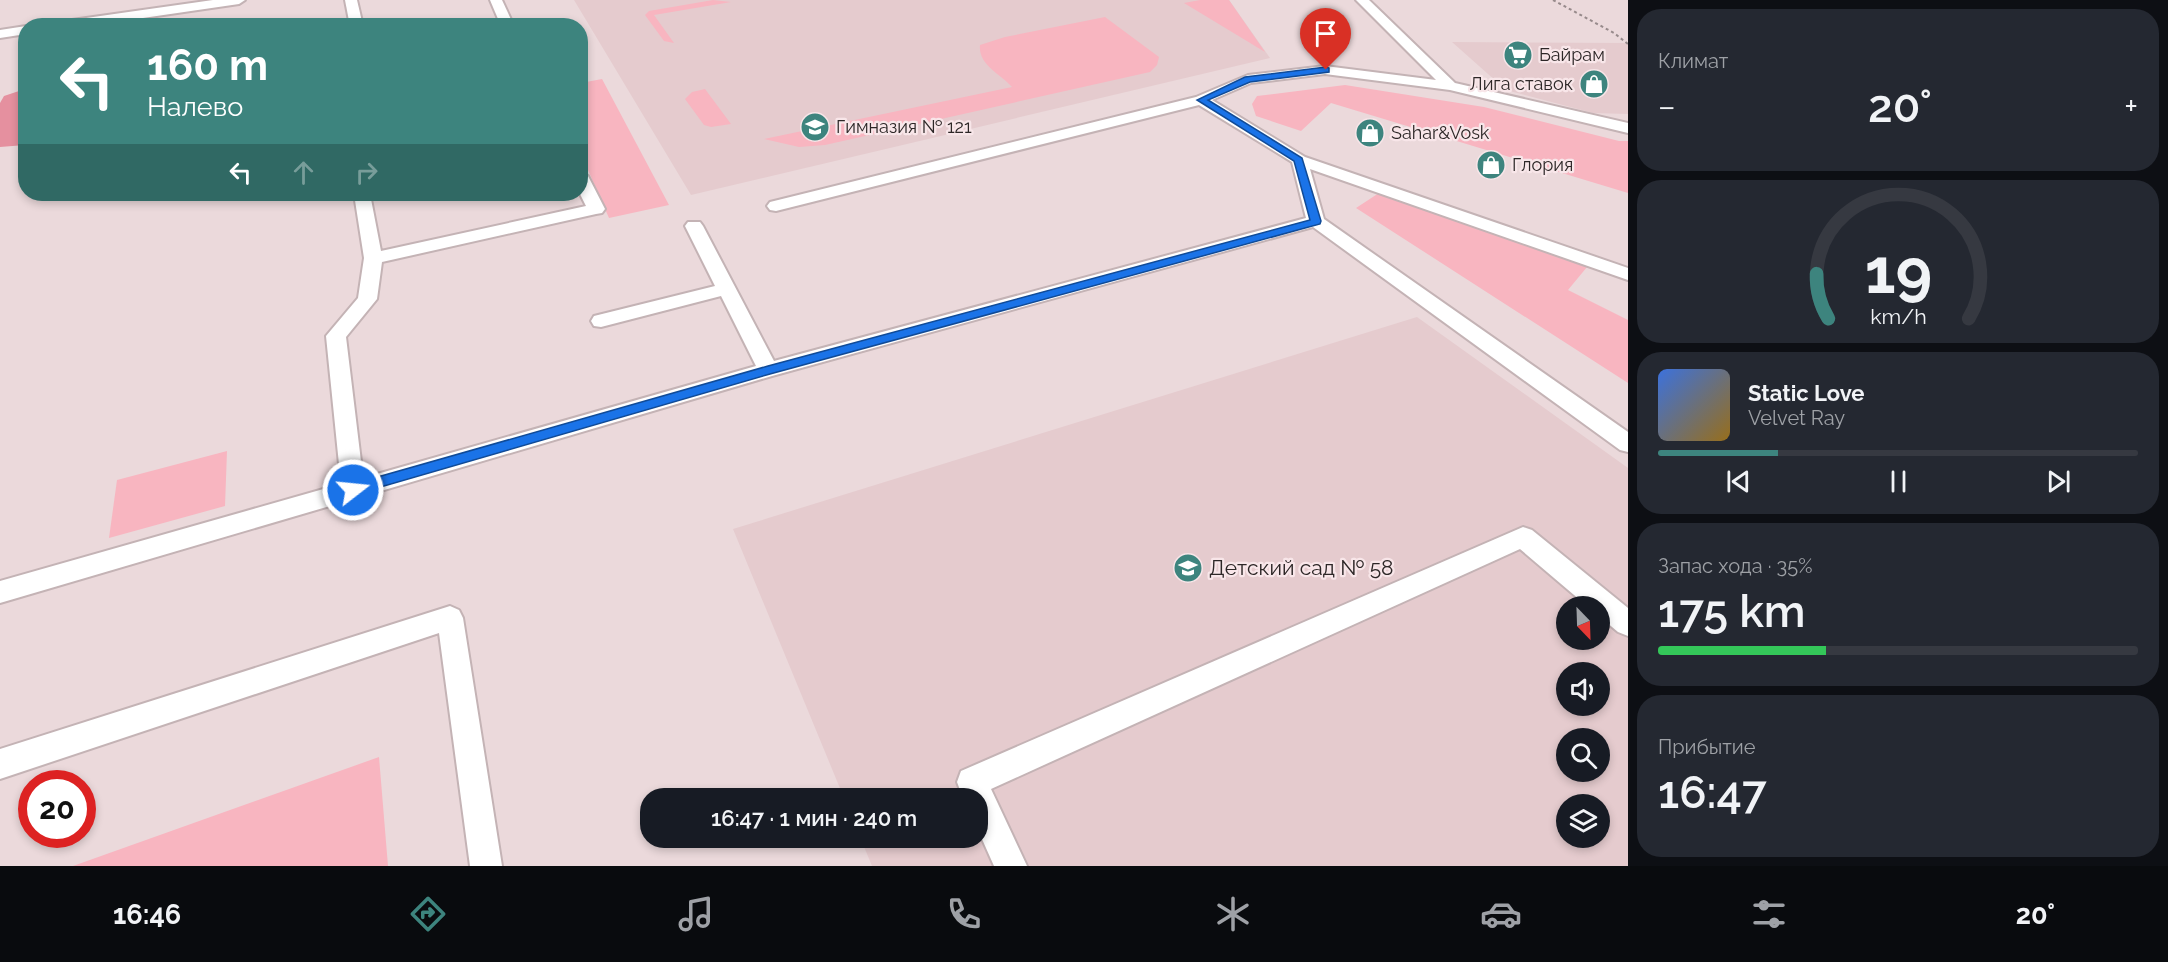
<!DOCTYPE html>
<html lang="ru">
<head>
<meta charset="utf-8">
<style>
	body { margin:0; font-family:Raleway,sans-serif; background:#242831; color:#f1f3f6; height:100vh; display:flex; flex-direction:column; font-size:22px; white-space:nowrap }
	* { box-sizing:border-box; margin:0 }
	p { font-size:20px; color:#9ea1a6 }
	.icon { flex:none; width:33px; height:33px; fill:none; stroke:currentColor; stroke-width:2; stroke-linecap:round; stroke-linejoin:round }
	.map { position:relative; flex:1; overflow:hidden }
	.sheet { display:flex; flex-direction:column; gap:9px; padding:9px; background:#0d0f14; width:540px }
	.sheet>* { flex:none }
	.top-card { position:absolute; left:18px; top:18px; width:570px; height:183px; border-radius:24px; box-shadow:0 3px 9px #0003; background:#3d847e; color:#fff; overflow:hidden }
	.needle { width:39px; rotate:157deg }
	.fabs { position:absolute; left:1556px; top:596px; display:grid; gap:12px }
	.fabs a { display:grid; place-items:center; width:54px; height:54px; border-radius:50%; background:#171b24; box-shadow:0 3px 9px #0003; font-size:30px }
	.speed { position:absolute; left:18px; top:770px; display:flex; gap:12px; font-size:30px; font-weight:700; text-align:center }
	.speed>* { display:grid; place-content:center; width:78px; height:78px; border-radius:50%; background:#171b24; box-shadow:0 3px 9px #0003; line-height:1 }
	.speed .limit { border:9px solid #d22; background:#fff; color:#111 }
	.pin { position:absolute; display:grid; place-items:center; width:51px; height:51px; color:#fff; margin:-62px -26px; border-radius:50% 50% 50% 0; rotate:-45deg; box-shadow:0 0 6px #0007 }
	.pin .icon { rotate:45deg }
	.me { position:absolute; width:66px; margin:-33px; rotate:74deg; stroke-linejoin:round; filter:drop-shadow(0 0 4px #0008) }
	.turn { display:flex; align-items:center; gap:21px; height:126px; padding:0 30px; font-size:27px }
	.turn .icon { width:78px; height:78px; stroke-width:2.5 }
	.turn b { display:block; font-size:42px; line-height:51px }
	.lanes { display:flex; align-items:center; height:57px; padding:0 30px; background:#0003; justify-content:center; gap:30px; direction:ltr }
	.lanes .off { opacity:.35 }
	.big { font-size:45px; font-weight:600; line-height:1.1 }
	.sheet .card { flex:1; display:flex; flex-direction:column; justify-content:center; gap:9px; min-width:0; padding:0 21px; border-radius:24px; background:#242831 }
	.sheet .dial { align-items:center; gap:0 }
	.dial svg { height:156px; overflow:visible; fill:none; stroke:#363941; stroke-width:7; stroke-linecap:round; text-anchor:middle }
	.dial text { fill:#f1f3f6; stroke:none }
	.song { display:flex; align-items:center; gap:18px }
	.cover { width:72px; height:72px; border-radius:9px; background:linear-gradient(135deg,hsl(220 70% 55%),hsl(40 70% 35%)) }
	.played { height:6px; border-radius:3px; background:linear-gradient(90deg,#3d847e 25%,#363941 25%) }
	.keys { display:flex; justify-content:space-around; direction:ltr }
	.heat { display:flex; justify-content:space-between; align-items:center; font-size:33px; direction:ltr }
	.charge { height:9px; border-radius:4px; background:linear-gradient(90deg,#34c759 35%,#363941 0) }
	.trip { position:absolute; left:640px; top:788px; width:348px; height:60px; border-radius:24px; background:#171b24; box-shadow:0 3px 9px #0003; font-weight:600; line-height:60px; text-align:center }
	.menu { display:flex; height:96px; justify-content:space-around; align-items:center; background:#090b0e; color:#9ea1a6 }
	.menu .icon { width:42px; height:42px }
	.menu .on { color:#3d847e }
	.menu b { font-size:27px; color:#f1f3f6 }
	main { display:flex; flex:1; min-height:0 }
	.map>svg:first-child { display:block }
</style>
</head>
<body>
<main>
<div class="map">
<svg width="1628" height="866" viewBox="0 0 1628 866">
	<rect width="100%" height="100%" fill="#ebd9db"/>
	<!-- built -->
	<g fill="#e5cbce" fill-rule="evenodd">
		<path d="M574,0H1229L1270,58L691,195Z"/>
		<path d="M1452,42L1628,43V114L1593,113L1506,90Z"/>
		<path d="M1417,317L1628,468V866H872L860,837H978V798H844L733,529ZM1566,606H1599V639H1566ZM1566,672H1599V705H1566ZM1566,738H1599V771H1566ZM1566,804H1599V837H1566Z"/>
	</g>
	<!-- green -->
	<g fill="#f8b5c0">
		<path d="M713,0L731,2L654,15L674,43L664,41L645,15L649,11Z"/>
		<path d="M1200,0H1229L1265,52L1184,3Z"/>
		<path d="M1105,17L1159,57L1157,65L1150,72L825,145L799,147L764,139L1012,87C1001,74 978,65 980,45L1005,37Z"/>
		<path d="M602,79L669,205L609,218L581,154V83Z"/>
		<path d="M1345,85L1484,107L1619,141H1628V193L1331,103L1301,131L1256,116L1252,104L1257,96Z"/>
		<path d="M705,89L731,124L711,127L704,125L685,99L692,92Z"/>
		<path d="M1379,193L1587,267L1568,290L1628,320V383L1356,208Z"/>
		<path d="M227,451L225,506L109,538L117,480Z"/>
		<path d="M379,757L388,866H73Z"/>
	</g>
	<!-- forest -->
	<path fill="#e5909f" d="M25,89V145L0,147V103L4,96Z"/>
	<g fill="none" stroke-linecap="round" stroke-linejoin="round">
		<!-- service casing -->
		<g stroke="#c4b3b5" stroke-width="4">
			<g id="service">
				<path d="M213,0H245L239,4L88,26H52L58,22Z"/>
				<path d="M345,0H357L363,26H350Z"/>
				<path d="M490,0H502L514,26H501Z"/>
				<path d="M1356,0H1369L1455,83L1628,123V133L1450,90L1325,74L1251,83L1212,100L1305,157L1628,268V280L1310,169L1324,219L1628,432V452L1620,450L1313,227L772,376L0,603V581L341,484L326,336L358,298L364,258L354,194H370L381,251L586,206L580,194V171L588,176L605,209L602,213L596,214L382,262L377,299L346,337L363,478L756,366L721,296L601,327L594,326L591,321L594,316L715,286L685,226L688,222H700L703,226L774,361L1306,218L1292,162L1199,105L776,211L770,210L767,206L770,202L1196,97L1248,75L1325,66L1436,80Z"/>
				<path d="M26,26V34L0,38V30Z"/>
				<path d="M1523,527L1532,530L1628,608V636L1618,632L1599,616V606H1587L1520,549L991,789L1027,866H994L978,830V798H963L957,782L961,771Z"/>
				<path d="M450,606L459,610L463,618L502,866H470L439,633L0,779V749Z"/>
			</g>
		</g>
		<!-- path -->
		<path stroke="#978a8b" stroke-width="2" stroke-dasharray="3 3" stroke-linecap="butt" d="M1553,0L1614,33L1628,44"/>
		<!-- service -->
		<use href="#service" fill="#fff" fill-rule="evenodd"/>
	</g>
	<!-- route -->
	<path fill="#1a73e8" stroke="#114b97" stroke-width="1.5" d="M1326,67L1329,68V72L1250,82L1208,100L1302,158L1321,221L1320,224L770,374L353,495L348,494L346,490L348,486L353,484L768,366L1310,220L1294,161L1197,100L1245,77Z"/>
	<!-- icons -->
	<defs>
		<g id="supermarket-disc" transform="scale(1.5)"><circle r="9.5" fill="#3d847e" stroke="#f8e6e9"/><path d="M-6-5.5h2.5l.6 2H6L4.5 2H-2.5L-4.4-4H-6ZM-1.5 3.2a1.3 1.3 0 1 0 .1 0ZM3 3.2a1.3 1.3 0 1 0 .1 0Z" fill="#fff"/></g>
		<g id="shop-disc" transform="scale(1.5)"><circle r="9.5" fill="#3d847e" stroke="#f8e6e9"/><path d="M-5-2.5h2.3a2.7 3.5 0 0 1 5.4 0H5L5.5 6h-11ZM-1.5-2.5h3a1.5 2.3 0 0 0-3 0Z" fill="#fff"/></g>
		<g id="school-disc" transform="scale(1.5)"><circle r="9.5" fill="#3d847e" stroke="#f8e6e9"/><path d="M0-5L7-2L0 1L-7-2ZM-4 1L0 2.5L4 1V4Q0 6-4 4Z" fill="#fff"/></g>
	</defs>
	<g fill-rule="evenodd">
		<use href="#supermarket-disc" x="1518" y="55"/>
		<use href="#shop-disc" x="1594" y="84"/>
		<use href="#school-disc" x="815" y="127"/>
		<use href="#shop-disc" x="1370" y="133"/>
		<use href="#shop-disc" x="1491" y="165"/>
		<use href="#school-disc" x="1188" y="568"/>
	</g>
	<g text-anchor="middle" stroke-width="4.5" stroke-linejoin="round" paint-order="stroke">
		<!-- far-poi labels -->
		<g font-size="18" fill="#2d2727" stroke="#f8e6e9" text-anchor="start">
			<text x="1539" y="61">Байрам</text>
			<text x="1573" y="90" text-anchor="end">Лига ставок</text>
			<text x="836" y="133">Гимназия № 121</text>
			<text x="1391" y="139">Sahar&amp;Vosk</text>
			<text x="1512" y="171">Глория</text>
		</g>
		<!-- poi labels -->
		<g font-size="21" fill="#2d2727" stroke="#f8e6e9" text-anchor="start">
			<text x="1209" y="575">Детский сад № 58</text>
		</g>
	</g>
</svg>
<div class="fabs">
<a><svg class="needle" viewBox="-14 -14 28 28"><path d="M0-13l5 13h-10z" fill="#e53935"/><path d="M0 13l5-13h-10z" fill="#9ea1a6"/></svg></a>
<a><svg class="icon" aria-label="sound" viewBox="0 0 24 24"><path d="M4 9h4l5-4v14l-5-4H4zM17 9q2 3 0 6"/></svg></a>
<a><svg class="icon" aria-label="search" viewBox="0 0 24 24"><circle cx="10" cy="10" r="6"/><path d="M15 15l6 6"/></svg></a>
<a><svg class="icon" aria-label="layers" viewBox="0 0 24 24"><path d="M12 4l9 5-9 5-9-5zM3 14l9 5 9-5"/></svg></a>
</div>
<div class="speed"><div class="limit">20</div></div>
<div class="pin" style="left:1326px;top:70px;background:#d93025"><svg class="icon" aria-label="arrive" viewBox="0 0 24 24"><path d="M6 21V4h12l-3 4 3 4H6"/></svg></div>
<svg class="me" style="left:353px;top:490px" viewBox="-20 -20 40 40"><circle r="17" fill="#1a73e8" stroke="#fff" stroke-width="3"/><path d="M0-11L8 9 0 5-8 9z" fill="#fff"/></svg>
<div class="trip">16:47 · 1 мин · 240 m</div>
<div class="top-card">
<div class="turn"><svg class="icon" aria-label="left" viewBox="0 0 24 24"><path d="M17 20v-9H6M10 6l-5 5 5 5"/></svg><div><b>160 m</b>Налево</div></div>
<div class="lanes"><svg class="icon" aria-label="left" viewBox="0 0 24 24"><path d="M17 20v-9H6M10 6l-5 5 5 5"/></svg><svg class="icon off" aria-label="ahead" viewBox="0 0 24 24"><path d="M12 20V5M6 11l6-6 6 6"/></svg><svg class="icon off" aria-label="right" viewBox="0 0 24 24"><path d="M7 20v-9h11M14 6l5 5-5 5"/></svg></div>
</div>
</div>
<section class="sheet">
<div class="card"><p>Климат</p>
<div class="heat"><a>−</a><b class="big">20°</b><a>+</a></div>
</div>
<div class="card dial"><svg viewBox="0 0 100 80">
<path d="M14 69A42 42 0 1 1 86 69"/>
<path d="M14 69A42 42 0 0 1 8 46" stroke="#3d847e"/>
<text x="50" y="56" font-size="32" font-weight="700">19</text>
<text x="50" y="72" font-size="11">km/h</text>
</svg></div>
<div class="card">
<div class="song"><i class="cover"></i><div><b>Static Love</b><p>Velvet Ray</p></div></div>
<div class="played"></div>
<div class="keys"><svg class="icon" aria-label="previous" viewBox="0 0 24 24"><path d="M18 5L8 12l10 7zM5 5v14"/></svg><svg class="icon" aria-label="pause" viewBox="0 0 24 24"><path d="M8 5v14M16 5v14"/></svg><svg class="icon" aria-label="next" viewBox="0 0 24 24"><path d="M6 5l10 7-10 7zM19 5v14"/></svg></div>
</div>
<div class="card"><p>Запас хода · 35%</p><b class="big">175 km</b><div class="charge"></div></div>
<div class="card"><p>Прибытие</p><b class="big">16:47</b></div>
</section>
</main>
<nav class="menu">
<b>16:46</b>
<svg class="icon on" aria-label="directions" viewBox="0 0 24 24"><path d="M12 3l9 9-9 9-9-9zM9 14v-3h6M13 9l2 2-2 2"/></svg>
<svg class="icon" aria-label="music" viewBox="0 0 24 24"><path d="M9 18V5l10-2v13"/><circle cx="6" cy="18" r="3"/><circle cx="16" cy="16" r="3"/></svg>
<svg class="icon" aria-label="phone" viewBox="0 0 24 24"><path d="M5 4h4l2 5-3 2q2 4 5 5l2-3 5 2v4C11 20 4 13 5 4z"/></svg>
<svg class="icon" aria-label="climate" viewBox="0 0 24 24"><path d="M12 3v18M4 7l16 10M4 17L20 7"/></svg>
<svg class="icon" aria-label="car" viewBox="0 0 24 24"><path d="M5 17H2v-5l4-1 3-4h7l3 4 3 1v5h-3M9 17h6M6 11h13"/><circle cx="7" cy="17" r="2"/><circle cx="17" cy="17" r="2"/></svg>
<svg class="icon" aria-label="filters" viewBox="0 0 24 24"><path d="M4 7h16M4 17h16"/><circle cx="9" cy="7" r="2"/><circle cx="15" cy="17" r="2"/></svg>
<b>20°</b>
</nav>
</body>
</html>
